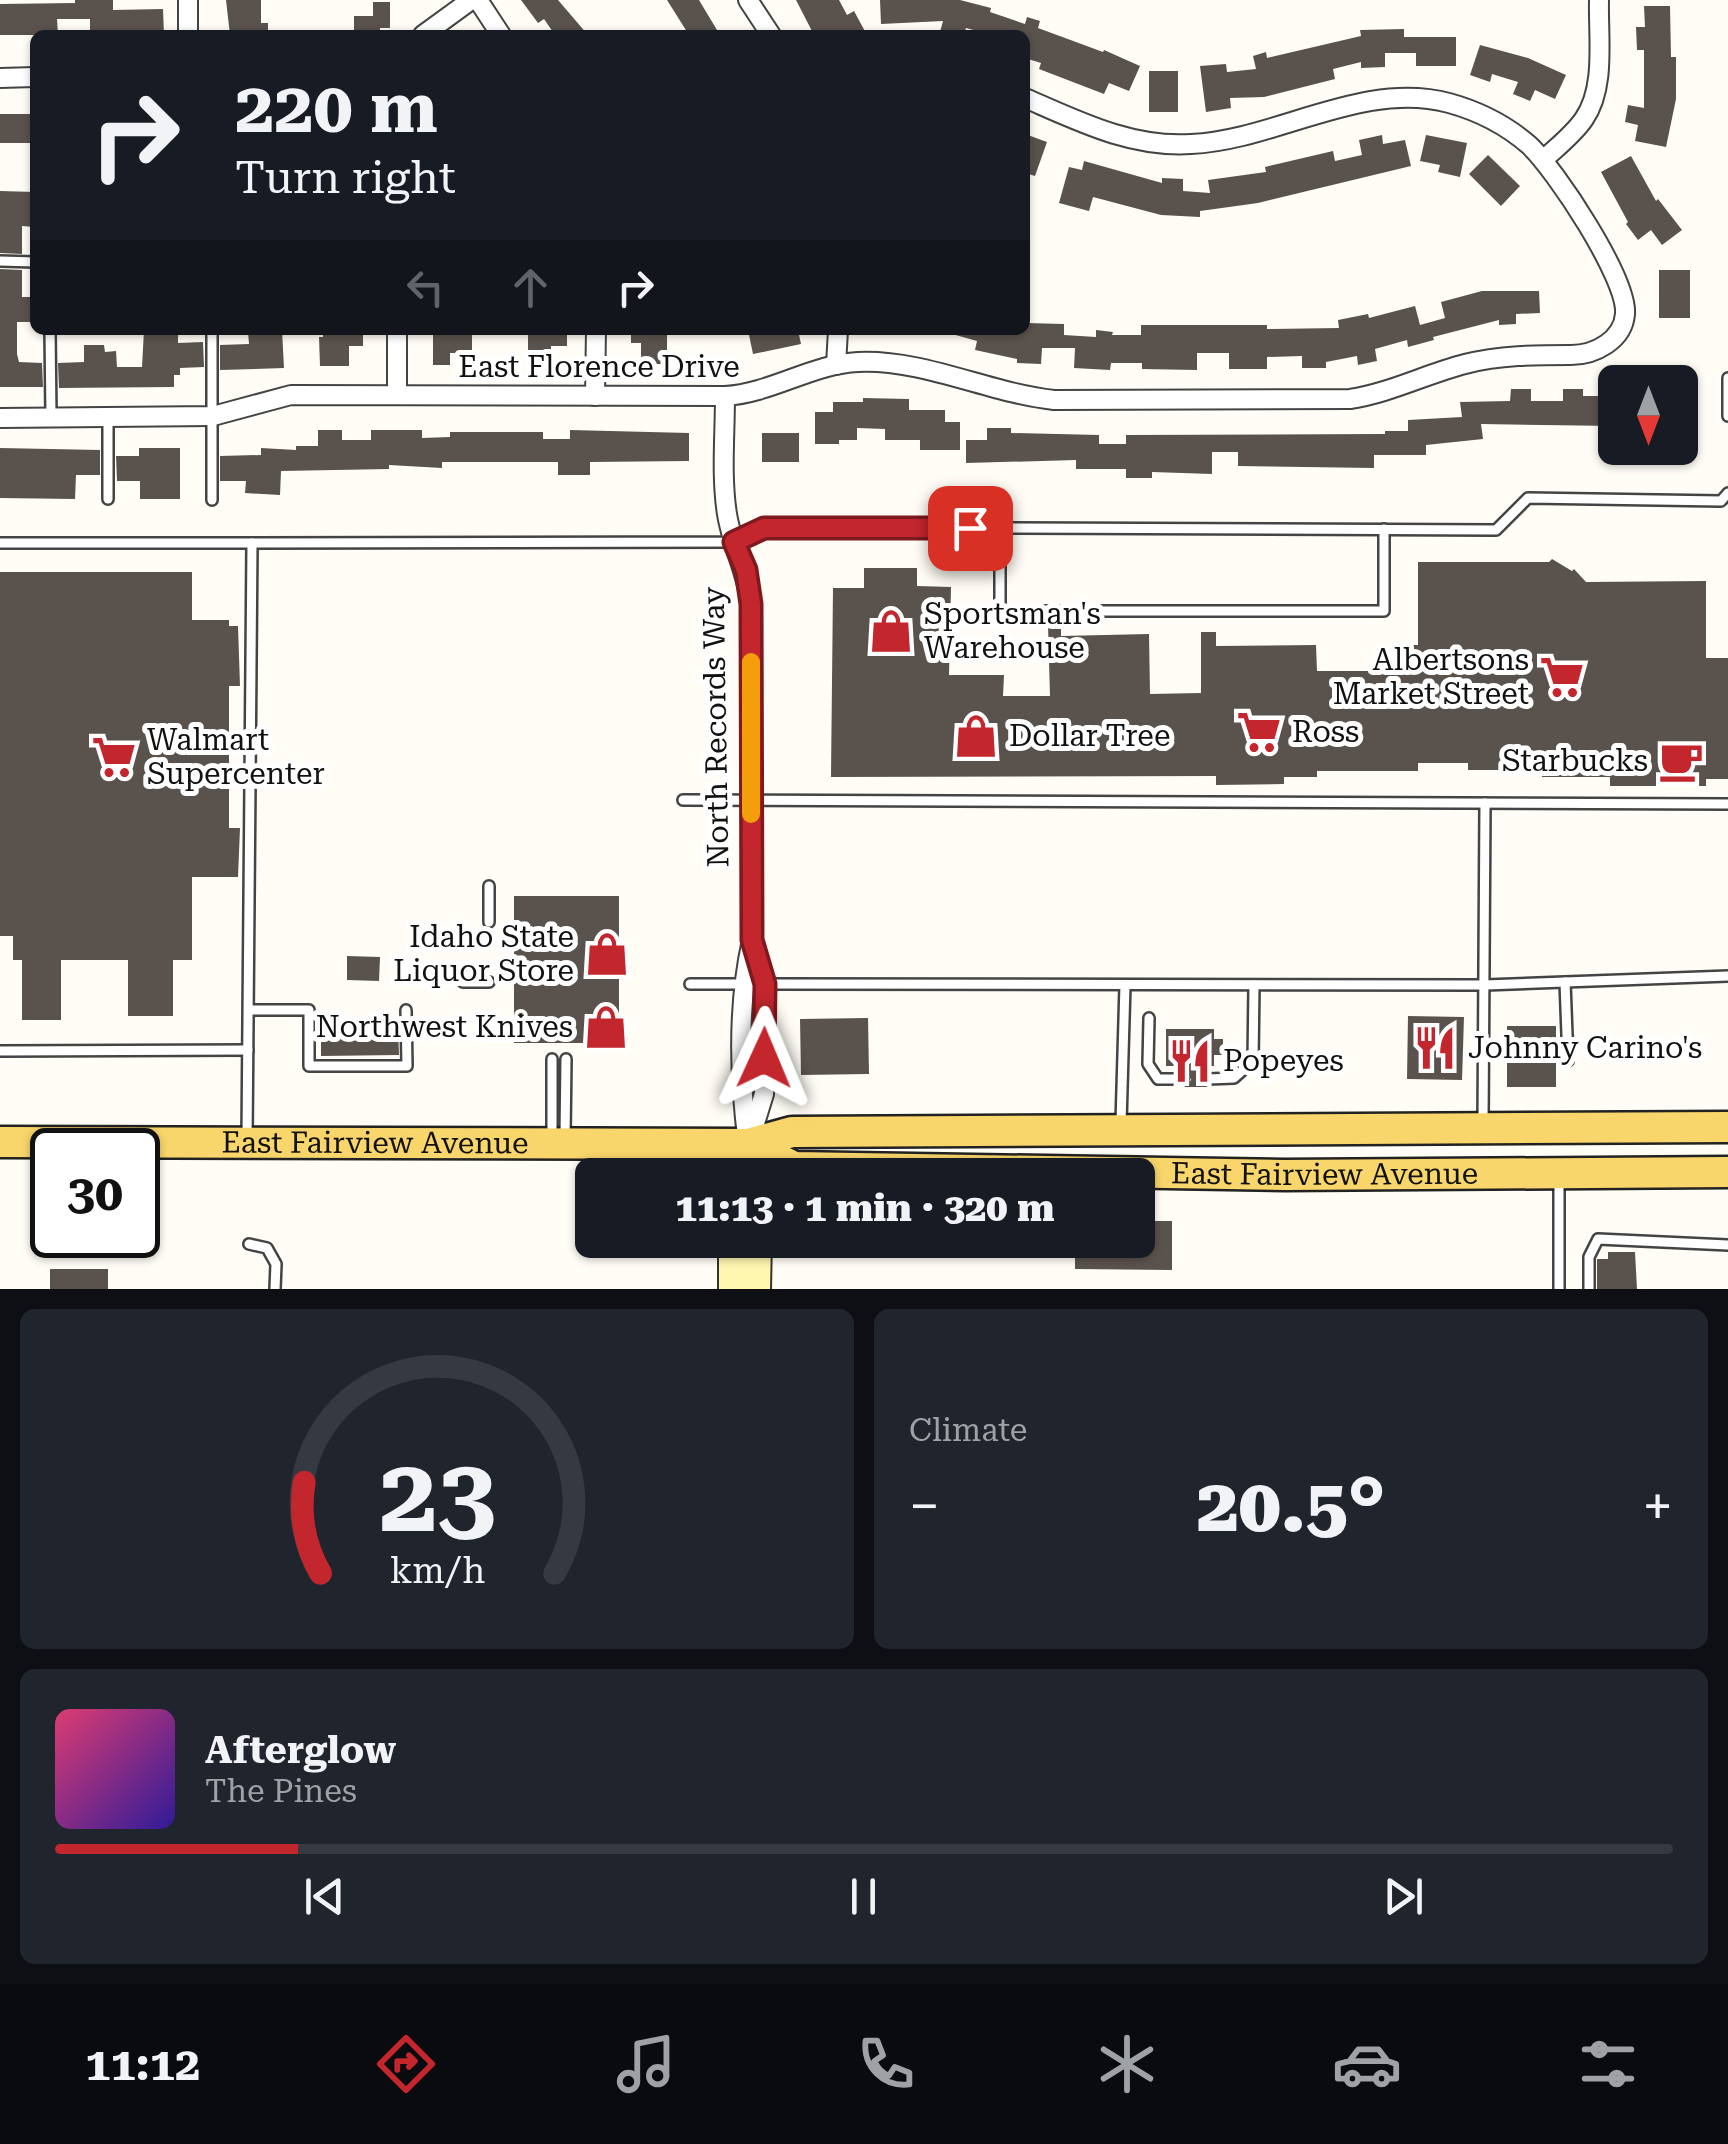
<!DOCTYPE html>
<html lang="en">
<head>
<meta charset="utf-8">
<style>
	body { margin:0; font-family:"Roboto Serif",serif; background:#20242c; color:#f1f3f6; height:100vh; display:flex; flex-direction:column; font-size:38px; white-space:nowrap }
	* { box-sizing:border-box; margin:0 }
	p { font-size:32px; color:#9ea1a6 }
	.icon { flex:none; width:55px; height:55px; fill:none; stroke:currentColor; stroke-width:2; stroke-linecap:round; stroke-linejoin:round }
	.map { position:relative; height:1289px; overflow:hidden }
	.side { display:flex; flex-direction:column; gap:20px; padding:20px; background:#0d0f14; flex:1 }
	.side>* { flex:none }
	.banner { position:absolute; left:30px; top:30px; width:1000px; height:305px; border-radius:15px; box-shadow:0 2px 8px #0004; background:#171b24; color:#f1f3f6; overflow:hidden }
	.needle { width:65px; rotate:180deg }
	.fabs { position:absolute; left:1598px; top:365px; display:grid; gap:20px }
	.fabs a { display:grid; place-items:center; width:100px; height:100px; border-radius:15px; background:#171b24; box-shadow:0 2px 8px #0004; font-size:50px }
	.speed { position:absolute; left:30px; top:1128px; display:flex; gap:20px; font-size:50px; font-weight:700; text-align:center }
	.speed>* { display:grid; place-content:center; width:130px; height:130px; border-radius:50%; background:#171b24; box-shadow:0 2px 8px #0004; line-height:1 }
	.speed .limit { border:5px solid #111; border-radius:15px; background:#fff; color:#111 }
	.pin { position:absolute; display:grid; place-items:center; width:85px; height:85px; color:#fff; margin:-42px; border-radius:20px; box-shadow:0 5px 15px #0006 }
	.me { position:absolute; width:110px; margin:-55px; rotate:1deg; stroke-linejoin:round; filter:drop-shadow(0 0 8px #0008) }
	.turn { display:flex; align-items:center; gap:35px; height:210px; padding:0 40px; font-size:45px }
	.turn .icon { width:130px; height:130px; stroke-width:2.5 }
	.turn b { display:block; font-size:70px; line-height:85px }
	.lanes { display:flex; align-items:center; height:95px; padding:0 40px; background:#0003; justify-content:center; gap:50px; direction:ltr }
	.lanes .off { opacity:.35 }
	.big { font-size:75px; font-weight:800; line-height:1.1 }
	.side .widget { flex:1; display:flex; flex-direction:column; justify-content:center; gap:15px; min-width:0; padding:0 35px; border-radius:15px; background:#20242c }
	.side .dial { align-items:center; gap:0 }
	.dial svg { height:260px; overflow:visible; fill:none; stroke:#363941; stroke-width:7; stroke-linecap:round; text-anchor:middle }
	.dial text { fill:#f1f3f6; stroke:none }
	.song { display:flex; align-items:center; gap:30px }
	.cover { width:120px; height:120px; border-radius:15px; background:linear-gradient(135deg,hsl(340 70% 55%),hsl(250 70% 35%)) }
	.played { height:10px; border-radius:5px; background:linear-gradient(90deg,#c4262e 15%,#363941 15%) }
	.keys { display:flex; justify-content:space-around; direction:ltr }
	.heat { display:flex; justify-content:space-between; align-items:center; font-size:55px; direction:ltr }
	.side .tiles { flex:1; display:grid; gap:20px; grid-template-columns:1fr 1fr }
	.widget:last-child { grid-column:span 2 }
	.trip { position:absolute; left:575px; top:1158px; width:580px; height:100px; border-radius:15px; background:#171b24; box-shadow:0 2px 8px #0004; font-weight:800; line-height:100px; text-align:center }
	.dock { display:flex; height:160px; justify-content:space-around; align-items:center; background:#090b0e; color:#9ea1a6 }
	.dock .icon { width:70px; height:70px }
	.dock .selected { color:#c4262e }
	.dock b { font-size:45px; color:#f1f3f6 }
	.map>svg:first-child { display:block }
</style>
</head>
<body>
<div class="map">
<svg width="1728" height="1289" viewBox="0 0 1728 1289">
	<rect width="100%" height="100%" fill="#fffdf5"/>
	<!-- building -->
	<g fill="#5a524d">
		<path d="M75,0H113V10L163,9L164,35H90V19H57L58,35H0V4L75,3Z"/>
		<path d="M226,0H261V23H268V35H230Z"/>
		<path d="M521,0H558L588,35H555L544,19L538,23Z"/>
		<path d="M667,0H699L720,35H689Z"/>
		<path d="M796,0H839L847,15L854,11L867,35H814Z"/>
		<path d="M880,0H960L991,8L990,12L1025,24L1027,17L1040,21L1038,28L1103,52L1104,50L1140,66L1129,91L1109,83L1104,94L1039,69L1041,63L1025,58V35H992L966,28L964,35H950L940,32L943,21L881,24Z"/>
		<path d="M373,2H390V28H380V35H354V16H373Z"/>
		<path d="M1644,6H1670L1671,57H1676V99L1666,147L1635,141L1638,125L1625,122L1628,105L1644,108V50H1637L1636,27H1645Z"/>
		<path d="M1404,29V37H1456V66H1416V53H1385V67L1361,68V62L1333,69L1335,79L1264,97L1230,98L1231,108L1206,112L1200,66L1226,64L1227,72L1256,69L1253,56L1266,52L1267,58L1361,36L1360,30Z"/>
		<path d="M1480,45L1528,58L1566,75L1555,99L1535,90L1530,101L1513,94L1518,82L1492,74L1490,82L1470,75Z"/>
		<rect x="1149" y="71" width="29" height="41"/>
		<rect x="0" y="114" width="31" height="29"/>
		<path d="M1025,134L1047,142L1035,176L1025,173Z"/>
		<path d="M1382,135L1383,144L1405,140L1411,166L1258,203L1200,211V217L1161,215L1093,197L1089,211L1059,203L1069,167L1082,170L1084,161L1162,183V178L1183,179V191L1210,193L1208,180L1266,172L1265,167L1333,151L1335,161L1362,155L1359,140Z"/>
		<path d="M1426,135L1467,143L1460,177L1438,172L1440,165L1420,161Z"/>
		<path d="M1488,155L1520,186L1501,206L1469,174Z"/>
		<path d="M1631,156L1656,201L1658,199L1682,230L1662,245L1651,230L1638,240L1626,224L1628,222L1601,172Z"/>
		<path d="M0,191L35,192L34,227L22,226V254L0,253Z"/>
		<path d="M0,269L22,270V297H35V322H17V354L19,362L42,363L43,387H0Z"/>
		<rect x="1659" y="270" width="31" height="48"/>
		<path d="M1482,291H1539L1540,313L1516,314V324L1499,325V320L1433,337L1434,340L1408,347L1407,340L1375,349L1377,361L1358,365L1357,356L1326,362V368H1302V356L1267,357V369H1229V353H1197V370L1142,369V363H1111L1110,370L1074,368L1075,348H1042L1041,364L1017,363V359L975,350L977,341L952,334V330H1026V323L1064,324V335L1096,337V330L1113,332L1112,335H1141V325H1267V329L1339,328L1338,320L1368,314L1369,318L1415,306L1420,325L1445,318L1441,302Z"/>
		<path d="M144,330H178V343L203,342L204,367L180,368V375H174V387L59,388L58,363L84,362V345H104L105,352L116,351L117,367H142Z"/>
		<path d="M282,330L284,368L220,370V345L249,344L248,332Z"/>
		<path d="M323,330H363V346H349V366H320L319,337H323Z"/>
		<path d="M433,330H472V353H450V365H433Z"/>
		<path d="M528,330H567V346H551V365H528Z"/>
		<path d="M631,330H667V364H641V343H631Z"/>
		<path d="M748,330H798L801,344L753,354Z"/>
		<path d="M1511,389H1531V401H1563V389H1583V396H1615V426L1481,424L1483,439L1426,445V455H1374V468L1238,466V452H1212V474L1152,472V478H1126V469H1076V460L966,463V440H987V428H1011V433L1099,435V444H1126V435L1385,434V431H1408V420L1462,417L1460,402L1510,401Z"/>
		<path d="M863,398L909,399V410H945V422H960V450H920V440H885V429L857,428V440H839V444H815V412H833V402H863Z"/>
		<path d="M318,430H342V440H371V430H422V438L450,437V432H543V439H570V430L689,433V461L590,462V475H558V462H442V468L389,465V469L281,471L280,495L245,493L246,481H220V456L261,455V448L296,450V446H318Z"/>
		<rect x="762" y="433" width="37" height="29"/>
		<path d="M0,448L100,450V475H76L75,499L0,498Z"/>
		<path d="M139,448H180V499H140V481H117L116,456H139Z"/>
		<path d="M1552,559L1572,571L1574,569L1586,582L1706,581V658H1728V779H1706V786H1610V777H1542V770H1468V763H1418V771H1317V777H1284V784L1216,785V776L831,777L833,588H864V568H917V586L951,587L949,675H1004L1003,696H1050L1048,625H1061V636L1149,634L1150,694L1201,693V632H1216V646L1316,645L1317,671H1386L1403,645H1418V562H1549Z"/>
		<path d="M0,572H192V620H229V626H238L240,686H229V828H240L238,877H192V960H173V1016H128V960H61V1020H22V960H13V936H0Z"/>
		<rect x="514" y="896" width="105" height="147"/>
		<path d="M347,956L380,957L379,981L347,980Z"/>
		<path d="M1408,1016L1464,1017L1462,1080L1407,1079Z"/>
		<path d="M868,1018L869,1074L801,1075L800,1019Z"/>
		<rect x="1507" y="1026" width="49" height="61"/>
		<path d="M398,1027L399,1055L321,1056V1028Z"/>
		<path d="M1166,1029H1214V1039H1223V1055H1214V1066H1208V1071L1200,1076L1202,1084L1208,1087H1184L1191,1080L1184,1066H1166Z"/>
		<path d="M1138,1221H1172V1270L1075,1269V1240H1138Z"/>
		<path d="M1608,1252H1635L1637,1289H1597V1259H1608Z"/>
		<rect x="50" y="1269" width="58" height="20"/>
	</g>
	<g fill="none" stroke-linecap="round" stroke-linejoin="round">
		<!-- lane casing -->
		<g stroke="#444" stroke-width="14">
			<g id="lane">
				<path d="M0,261L35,262"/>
				<path d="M50,330L51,417"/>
				<path d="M212,330V500"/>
				<path d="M1728,378V416"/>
				<path d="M108,417V499"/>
				<path d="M1000,528V611H1384V529"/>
				<path d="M0,543H252"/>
				<path d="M683,800L1728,804"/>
				<path d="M489,922V886"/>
				<path d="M463,982H489"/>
				<path d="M1565,982L1568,1061"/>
				<path d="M690,984H742"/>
				<path d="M766,984L1485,985L1728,976"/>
				<path d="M249,1010H309V1066H407L406,1010"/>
				<path d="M1149,1018L1148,1064L1158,1079H1183"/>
				<path d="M0,1051L248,1050"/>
				<path d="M552,1059V1136"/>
				<path d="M1208,1079L1234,1078L1253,1061L1254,985"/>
				<path d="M1121,1123L1125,985"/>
				<path d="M1483,1125L1485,803"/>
				<path d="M565,1137L566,1059"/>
				<path d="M247,1140L252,543L734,542L764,528L806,527L1496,530L1528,498L1721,501L1728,493"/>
				<path d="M1559,1177V1289"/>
				<path d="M249,1244L267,1248L276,1264L275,1289"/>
				<path d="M1589,1289V1257L1598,1239L1728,1245"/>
			</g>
		</g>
		<!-- street casing -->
		<g stroke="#444" stroke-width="22">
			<g id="street">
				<path d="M478,0L501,35"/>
				<path d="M748,0L771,35"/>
				<path d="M188,35V0"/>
				<path d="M423,35L471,0"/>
				<path d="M0,78L35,77"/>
				<path d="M1543,160C1557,147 1573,135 1584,119C1606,87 1598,38 1599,0"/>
				<path d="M836,365L838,330"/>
				<path d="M397,395V330"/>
				<path d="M595,396L596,330"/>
				<path d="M725,396C725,435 721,476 727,514C732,545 746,571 751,604L752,940C737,1007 739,1076 748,1144"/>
				<path d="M0,418L213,416L291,395L725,396C772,393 812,364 858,362C924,359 989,393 1054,400L1350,399C1390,393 1426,374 1465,364C1500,355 1535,355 1571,355C1595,355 1623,340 1625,314C1628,279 1555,169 1529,145C1506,125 1478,111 1449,103C1362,80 1277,140 1191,144C1131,148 1078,121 1025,98"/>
				<path d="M751,1136L764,1094L765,984L752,941"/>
			</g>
		</g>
		<!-- secondary casing -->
		<g stroke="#333" stroke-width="32">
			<g id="secondary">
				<path d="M741,1175L748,1144"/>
				<path d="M733,1289V1240"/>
				<path d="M756,1289L757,1240"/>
			</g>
		</g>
		<!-- primary casing -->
		<g stroke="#222" stroke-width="35">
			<g id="primary">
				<path id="s1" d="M0,1142L748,1144L792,1132L1728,1127"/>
				<path id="s2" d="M748,1144L794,1167L1285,1175L1728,1172"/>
			</g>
		</g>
		<!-- lane -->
		<use href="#lane" stroke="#fff" stroke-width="9"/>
		<!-- street -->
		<use href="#street" stroke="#fff" stroke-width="18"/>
		<!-- secondary -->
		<use href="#secondary" stroke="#fff6b0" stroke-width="28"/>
		<!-- primary -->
		<use href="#primary" stroke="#f9d66b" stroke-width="30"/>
	</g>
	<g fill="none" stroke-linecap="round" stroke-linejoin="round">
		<!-- route casing -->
		<g stroke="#7f191e" stroke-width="25">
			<path id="route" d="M764,1058L765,984L752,940L751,604L746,570L734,542L764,528H970"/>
		</g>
		<!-- route -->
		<use href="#route" stroke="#c4262e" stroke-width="18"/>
		<!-- slow -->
		<path stroke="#f59e0b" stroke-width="18" d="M751,662V814"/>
	</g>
	<!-- icons -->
	<defs>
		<g id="shop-bare" transform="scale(3.45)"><path d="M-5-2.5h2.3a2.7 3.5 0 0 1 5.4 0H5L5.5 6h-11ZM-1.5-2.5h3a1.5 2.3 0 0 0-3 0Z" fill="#c4262e" stroke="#fff" stroke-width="2.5" paint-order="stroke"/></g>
		<g id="supermarket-bare" transform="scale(3.45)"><path d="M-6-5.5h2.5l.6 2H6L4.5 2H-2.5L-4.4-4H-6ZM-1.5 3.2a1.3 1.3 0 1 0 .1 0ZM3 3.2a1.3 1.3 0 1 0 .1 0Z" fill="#c4262e" stroke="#fff" stroke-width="2.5" paint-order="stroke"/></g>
		<g id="cafe-bare" transform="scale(3.45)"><path d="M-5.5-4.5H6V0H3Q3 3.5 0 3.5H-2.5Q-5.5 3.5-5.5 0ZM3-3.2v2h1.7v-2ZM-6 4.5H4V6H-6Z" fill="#c4262e" stroke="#fff" stroke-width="2.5" paint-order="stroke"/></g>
		<g id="restaurant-bare" transform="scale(3.45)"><path d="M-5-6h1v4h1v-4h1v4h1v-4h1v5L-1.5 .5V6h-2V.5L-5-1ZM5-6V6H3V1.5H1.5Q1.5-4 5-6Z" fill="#c4262e" stroke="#fff" stroke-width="2.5" paint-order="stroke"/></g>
	</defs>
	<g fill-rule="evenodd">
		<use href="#shop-bare" x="891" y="631"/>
		<use href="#supermarket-bare" x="1562" y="677"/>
		<use href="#supermarket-bare" x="1259" y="732"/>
		<use href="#shop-bare" x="976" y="736"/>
		<use href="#supermarket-bare" x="114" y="757"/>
		<use href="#cafe-bare" x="1681" y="761"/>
		<use href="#shop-bare" x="607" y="954"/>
		<use href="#shop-bare" x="606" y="1027"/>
		<use href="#restaurant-bare" x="1435" y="1048"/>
		<use href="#restaurant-bare" x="1190" y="1061"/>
	</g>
	<g text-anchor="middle" stroke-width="10" stroke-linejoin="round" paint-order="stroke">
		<!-- street labels -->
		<g font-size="30" fill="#111" stroke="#fff">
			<text x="599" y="377">East Florence Drive</text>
			<text transform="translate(716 727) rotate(-91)" y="10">North Records Way</text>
			<text dy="10" stroke="none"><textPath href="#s1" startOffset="375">East Fairview Avenue</textPath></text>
			<text dy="10" stroke="none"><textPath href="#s2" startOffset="582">East Fairview Avenue</textPath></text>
		</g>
		<!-- poi labels -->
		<g font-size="30" fill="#111" stroke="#fff" text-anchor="start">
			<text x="924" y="624">Sportsman's<tspan x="924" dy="34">Warehouse</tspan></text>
			<text x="1529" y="670" text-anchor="end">Albertsons<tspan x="1529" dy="34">Market Street</tspan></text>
			<text x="1292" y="742">Ross</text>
			<text x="1009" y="746">Dollar Tree</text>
			<text x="147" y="750">Walmart<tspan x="147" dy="34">Supercenter</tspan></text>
			<text x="1648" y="771" text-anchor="end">Starbucks</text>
			<text x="574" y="947" text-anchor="end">Idaho State<tspan x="574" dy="34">Liquor Store</tspan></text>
			<text x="573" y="1037" text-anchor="end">Northwest Knives</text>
			<text x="1468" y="1058">Johnny Carino's</text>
			<text x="1223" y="1071">Popeyes</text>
		</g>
	</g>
</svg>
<div class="fabs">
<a><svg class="needle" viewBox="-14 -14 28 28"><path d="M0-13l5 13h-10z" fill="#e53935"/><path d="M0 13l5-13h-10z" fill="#9ea1a6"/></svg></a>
</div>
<div class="speed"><div class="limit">30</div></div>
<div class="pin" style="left:970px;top:528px;background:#d93025"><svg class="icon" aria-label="arrive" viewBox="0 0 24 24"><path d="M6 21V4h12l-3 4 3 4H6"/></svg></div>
<svg class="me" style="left:764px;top:1058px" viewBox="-20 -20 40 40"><path d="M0-17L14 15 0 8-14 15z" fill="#c4262e" stroke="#fff" stroke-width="4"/></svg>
<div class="trip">11:13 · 1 min · 320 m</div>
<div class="banner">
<div class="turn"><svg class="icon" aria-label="right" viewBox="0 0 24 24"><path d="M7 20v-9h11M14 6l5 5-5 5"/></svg><div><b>220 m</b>Turn right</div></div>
<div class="lanes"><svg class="icon off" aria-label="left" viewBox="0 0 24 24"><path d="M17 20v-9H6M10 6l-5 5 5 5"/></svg><svg class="icon off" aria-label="ahead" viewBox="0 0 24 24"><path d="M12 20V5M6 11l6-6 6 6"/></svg><svg class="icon" aria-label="right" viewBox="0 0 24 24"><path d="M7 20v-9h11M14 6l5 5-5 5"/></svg></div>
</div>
</div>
<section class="side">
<div class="tiles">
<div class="widget dial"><svg viewBox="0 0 100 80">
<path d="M14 69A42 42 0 1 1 86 69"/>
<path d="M14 69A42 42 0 0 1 9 41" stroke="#c4262e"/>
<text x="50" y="56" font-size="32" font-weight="700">23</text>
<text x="50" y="72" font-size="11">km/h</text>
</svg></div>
<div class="widget"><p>Climate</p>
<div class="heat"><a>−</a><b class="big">20.5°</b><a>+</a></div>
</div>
<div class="widget">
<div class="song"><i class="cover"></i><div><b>Afterglow</b><p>The Pines</p></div></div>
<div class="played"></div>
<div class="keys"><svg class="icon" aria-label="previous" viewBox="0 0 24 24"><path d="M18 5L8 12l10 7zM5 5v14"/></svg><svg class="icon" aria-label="pause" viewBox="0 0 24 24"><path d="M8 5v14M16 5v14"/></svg><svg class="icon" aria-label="next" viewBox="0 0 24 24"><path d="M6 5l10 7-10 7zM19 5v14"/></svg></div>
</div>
</div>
</section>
<nav class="dock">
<b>11:12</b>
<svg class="icon selected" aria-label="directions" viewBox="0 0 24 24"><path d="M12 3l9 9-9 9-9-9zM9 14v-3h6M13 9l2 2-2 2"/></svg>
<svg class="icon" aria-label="music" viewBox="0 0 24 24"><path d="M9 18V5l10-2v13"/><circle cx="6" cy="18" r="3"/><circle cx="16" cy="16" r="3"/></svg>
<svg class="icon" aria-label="phone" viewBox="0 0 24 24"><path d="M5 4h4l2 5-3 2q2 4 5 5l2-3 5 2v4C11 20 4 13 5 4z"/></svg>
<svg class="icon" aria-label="climate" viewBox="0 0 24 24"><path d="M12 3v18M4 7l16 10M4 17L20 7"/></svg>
<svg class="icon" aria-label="car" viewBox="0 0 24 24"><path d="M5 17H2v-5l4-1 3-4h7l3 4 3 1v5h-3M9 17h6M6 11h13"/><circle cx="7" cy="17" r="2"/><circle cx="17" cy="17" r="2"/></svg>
<svg class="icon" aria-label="filters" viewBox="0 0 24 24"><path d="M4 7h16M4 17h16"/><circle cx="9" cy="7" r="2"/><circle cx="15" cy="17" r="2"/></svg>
</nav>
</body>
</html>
